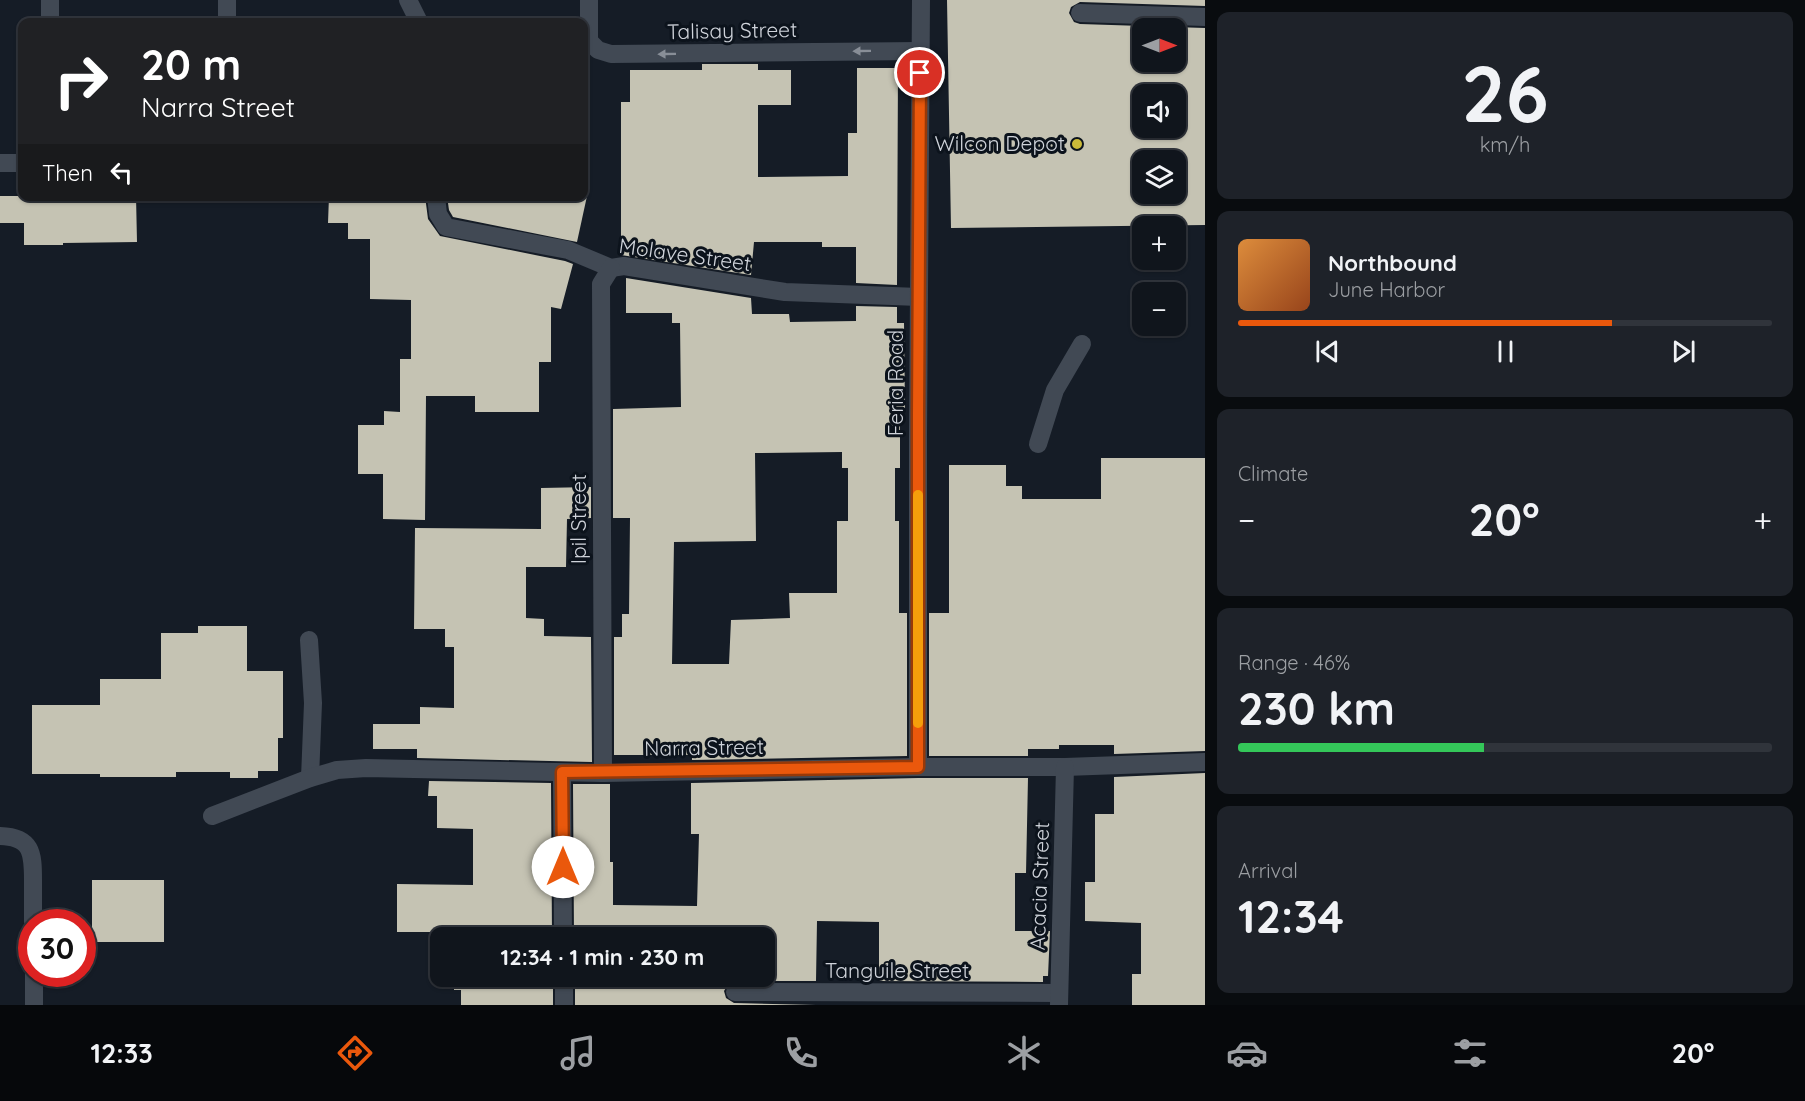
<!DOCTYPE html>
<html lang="en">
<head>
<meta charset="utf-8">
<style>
	body { margin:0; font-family:Quicksand,sans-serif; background:#1e2229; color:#f1f3f6; height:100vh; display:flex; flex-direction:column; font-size:22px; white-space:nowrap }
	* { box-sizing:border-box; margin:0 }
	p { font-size:20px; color:#9c9fa3 }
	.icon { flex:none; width:33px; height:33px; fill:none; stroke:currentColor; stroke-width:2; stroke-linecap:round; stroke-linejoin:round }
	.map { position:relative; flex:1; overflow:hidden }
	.panel { display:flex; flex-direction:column; gap:12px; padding:12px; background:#090c0f; width:600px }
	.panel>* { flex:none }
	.banner { position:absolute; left:18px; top:18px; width:570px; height:183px; border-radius:12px; box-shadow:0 2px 4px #0004,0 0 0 2px #30343b; background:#202124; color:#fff; overflow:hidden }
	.needle { width:39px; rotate:90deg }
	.tools { position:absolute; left:1132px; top:18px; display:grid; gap:12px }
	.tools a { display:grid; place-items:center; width:54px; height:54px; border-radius:12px; background:#10151c; box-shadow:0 2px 4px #0004,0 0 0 2px #30343b; font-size:30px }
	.speed { position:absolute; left:18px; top:909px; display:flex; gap:12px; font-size:30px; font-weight:700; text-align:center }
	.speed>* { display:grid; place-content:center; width:78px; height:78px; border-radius:50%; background:#10151c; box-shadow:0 2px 4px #0004,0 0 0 2px #30343b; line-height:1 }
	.speed .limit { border:9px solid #d22; background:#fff; color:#111 }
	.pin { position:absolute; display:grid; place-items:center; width:51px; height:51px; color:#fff; margin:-26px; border:3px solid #fff; border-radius:50%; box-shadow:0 2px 6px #0007 }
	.me { position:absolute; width:66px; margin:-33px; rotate:0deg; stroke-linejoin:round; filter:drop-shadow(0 0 4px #0008) }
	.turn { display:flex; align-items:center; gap:21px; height:126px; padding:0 24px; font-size:27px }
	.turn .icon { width:78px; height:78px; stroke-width:2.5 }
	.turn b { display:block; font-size:42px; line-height:51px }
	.then { display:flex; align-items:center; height:57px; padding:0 24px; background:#0003; gap:12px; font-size:22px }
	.big { font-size:45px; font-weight:800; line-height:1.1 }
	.panel .tile { flex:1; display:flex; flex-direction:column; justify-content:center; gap:9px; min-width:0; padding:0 21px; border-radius:12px; background:#1e2229 }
	.panel .dial { align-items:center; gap:0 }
	.dial b { font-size:78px; line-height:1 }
	.song { display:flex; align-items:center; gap:18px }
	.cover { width:72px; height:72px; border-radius:9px; background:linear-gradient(135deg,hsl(30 70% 55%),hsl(20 70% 35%)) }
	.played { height:6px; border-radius:3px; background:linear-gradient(90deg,#ea580c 70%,#30343b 70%) }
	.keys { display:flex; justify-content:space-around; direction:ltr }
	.heat { display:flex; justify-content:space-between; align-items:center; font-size:33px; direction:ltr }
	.charge { height:9px; border-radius:4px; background:linear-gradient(90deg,#34c759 46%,#30343b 0) }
	.trip { position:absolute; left:430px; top:927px; width:345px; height:60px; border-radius:12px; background:#10151c; box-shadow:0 2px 4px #0004,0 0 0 2px #30343b; font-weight:800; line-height:60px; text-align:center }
	.tabs { display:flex; height:96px; justify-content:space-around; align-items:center; background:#06080b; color:#9c9fa3 }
	.tabs .icon { width:42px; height:42px }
	.tabs .current { color:#ea580c }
	.tabs b { font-size:27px; color:#f1f3f6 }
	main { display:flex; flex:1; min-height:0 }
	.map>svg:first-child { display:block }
</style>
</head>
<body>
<main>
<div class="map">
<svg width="1205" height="1005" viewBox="0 0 1205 1005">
	<rect width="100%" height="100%" fill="#151c26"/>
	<!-- building -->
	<g fill="#c5c3b3" fill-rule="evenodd">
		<path d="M947,0H1205V6L1080,2L1071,7L1069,13L1074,22L1080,24L1205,28V225L951,228ZM1143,28H1176V62H1143ZM1143,94H1176V128H1143ZM1143,160H1176V194H1143Z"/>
		<path d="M702,64H758V70H791V105H758V177L848,176V133H857V68H898L897,285L856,283V247H822V242H754L751,275L621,255V102H630V70H702Z"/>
		<path d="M0,196H136L137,242L63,243V245H24V223H0Z"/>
		<path d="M329,196H425L428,219L440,236L565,261L573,264L561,309L551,307V362H539V412H475V396H426L425,520L383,519V474H358V425H384V411L400,412V359H411V300L370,299V239H348V223H328Z"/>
		<path d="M447,196H587L577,242L453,217L449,210Z"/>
		<path d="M626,278L751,298L752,314H789L790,322L856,321V306L897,307V323H904L905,412H900V468H895V521H899V613H907V756L692,760V755H614V637H622V614H629L630,518H613V409L681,407L680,323H672V313H626ZM842,452V468H848V521H837V593H789L790,618L731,620L729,664H672L674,542L756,541L755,453Z"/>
		<path d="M1101,458H1205V751L1114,754V745H1059V749H1028V756H929V613H949V465H1006V486H1022V499H1101Z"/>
		<path d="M591,487V518L567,519L566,567H526V618L544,619V636L591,637L592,762L417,758V749H373V724H420V707L454,708V647H445V629H414L415,528L541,529V488Z"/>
		<path d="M198,626H247V671H283V738H278V771H258V778H230V772H176V777H100V774H32V705H100V679H161V633H198Z"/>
		<path d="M1205,773V1005H1132V974H1141V923L1085,921V882H1095V814H1114V777Z"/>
		<path d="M918,778H1028L1026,873H1015V931H1050L1048,976H1043V982L879,981V922L817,921L816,981H735L729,983L724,991L726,998L734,1003L816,1005H575V976H765V938H574L573,784H610V862H613V905L697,906L699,834H691V783Z"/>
		<path d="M429,781L551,783L552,938H454V932H397V884L473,885V829L437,828V796H428Z"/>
		<rect x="92" y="880" width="72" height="62"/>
		<path d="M454,976H553V1005H461V990H454Z"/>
	</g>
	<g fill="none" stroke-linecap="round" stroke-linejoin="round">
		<!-- lane -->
		<g stroke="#414954" stroke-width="18">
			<path d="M1080,13L1205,17"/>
			<path d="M1038,444L1055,390L1082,344"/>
			<path d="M309,640L313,703L310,778"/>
		</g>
		<!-- street -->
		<g stroke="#414954" stroke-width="18">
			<path d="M408,0L419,22"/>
			<path d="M589,0V41L598,50L611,54L920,51"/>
			<path d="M50,22V0"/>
			<path d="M227,22V0"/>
			<path d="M0,163H22"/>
			<path d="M436,196L438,214L446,227L568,250L611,268L624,266L785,292L919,297"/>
			<path d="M918,767V437L921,0"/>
			<path d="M562,773L563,938"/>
			<path d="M603,773L601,284L611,268"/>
			<path d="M212,816L310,778L337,770L366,768L603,773L918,767H1065L1205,762"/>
			<path d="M0,836C32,837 33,853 33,880C33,894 33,908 33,922"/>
			<path d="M34,974V1005"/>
			<path d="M564,976V1005"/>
			<path d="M735,992L1059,993"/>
			<path d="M1059,1005L1065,767"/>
		</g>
	</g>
	<!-- one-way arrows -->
	<defs><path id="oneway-solid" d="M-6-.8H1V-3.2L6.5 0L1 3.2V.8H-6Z" transform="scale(1.5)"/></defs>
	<g fill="#888e97">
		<use href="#oneway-solid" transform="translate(862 51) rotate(179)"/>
		<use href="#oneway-solid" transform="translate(667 54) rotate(179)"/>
	</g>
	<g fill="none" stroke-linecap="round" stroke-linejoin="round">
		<!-- route casing -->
		<g stroke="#983908" stroke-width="15">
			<path id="route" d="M563,867L562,772L918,767V415L920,73"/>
		</g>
		<!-- route -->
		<use href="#route" stroke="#ea580c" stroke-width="10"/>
		<!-- slow -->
		<path stroke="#f59e0b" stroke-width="10" d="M918,495V723"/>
	</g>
	<!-- markers -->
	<circle fill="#cbba39" stroke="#0c131c" stroke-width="2" cx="1077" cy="144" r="6"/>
	<g text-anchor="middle" stroke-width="6" stroke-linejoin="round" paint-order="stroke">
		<!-- street labels -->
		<g font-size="21" fill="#cfd3da" stroke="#0c131c">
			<text transform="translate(732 31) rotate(-1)" y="7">Talisay Street</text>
			<text transform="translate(685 255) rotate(8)" y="7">Molave Street</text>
			<text transform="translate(896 383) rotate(-90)" y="7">Feria Road</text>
			<text transform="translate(579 519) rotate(-90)" y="7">Ipil Street</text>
			<text transform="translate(704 748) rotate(-1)" y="7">Narra Street</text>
			<text transform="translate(1040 886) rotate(-88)" y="7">Acacia Street</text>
			<text x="897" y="978">Tanguile Street</text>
		</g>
		<!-- poi labels -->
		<g font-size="21" fill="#cfd3da" stroke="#0c131c" text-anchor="end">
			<text x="1065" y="151">Wilcon Depot</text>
		</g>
	</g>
</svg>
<div class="tools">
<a><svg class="needle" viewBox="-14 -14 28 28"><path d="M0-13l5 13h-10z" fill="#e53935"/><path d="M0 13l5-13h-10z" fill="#9c9fa3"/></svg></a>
<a><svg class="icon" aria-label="sound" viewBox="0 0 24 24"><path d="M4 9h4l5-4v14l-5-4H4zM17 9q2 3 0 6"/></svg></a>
<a><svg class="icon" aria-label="layers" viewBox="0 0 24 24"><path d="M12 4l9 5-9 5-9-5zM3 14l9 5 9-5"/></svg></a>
<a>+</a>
<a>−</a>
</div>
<div class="speed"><div class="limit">30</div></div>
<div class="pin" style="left:920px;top:73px;background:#d93025"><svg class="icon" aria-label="arrive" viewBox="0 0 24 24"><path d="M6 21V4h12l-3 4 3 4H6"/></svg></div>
<svg class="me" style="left:563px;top:867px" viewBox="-20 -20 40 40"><circle r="19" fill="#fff"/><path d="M0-13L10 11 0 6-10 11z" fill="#ea580c"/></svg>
<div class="trip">12:34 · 1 min · 230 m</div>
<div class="banner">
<div class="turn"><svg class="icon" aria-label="right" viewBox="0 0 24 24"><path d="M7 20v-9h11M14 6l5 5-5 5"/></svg><div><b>20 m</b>Narra Street</div></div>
<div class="then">Then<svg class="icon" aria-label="left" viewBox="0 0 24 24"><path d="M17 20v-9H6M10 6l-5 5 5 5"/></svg></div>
</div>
</div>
<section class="panel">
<div class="tile dial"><b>26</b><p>km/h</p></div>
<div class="tile">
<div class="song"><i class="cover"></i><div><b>Northbound</b><p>June Harbor</p></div></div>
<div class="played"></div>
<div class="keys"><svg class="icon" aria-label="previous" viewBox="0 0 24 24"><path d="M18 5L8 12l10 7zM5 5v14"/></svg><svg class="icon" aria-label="pause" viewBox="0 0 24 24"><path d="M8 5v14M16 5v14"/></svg><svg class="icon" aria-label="next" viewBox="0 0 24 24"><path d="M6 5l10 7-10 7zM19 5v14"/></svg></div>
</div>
<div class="tile"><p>Climate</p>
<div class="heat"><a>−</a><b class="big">20°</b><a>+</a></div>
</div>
<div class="tile"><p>Range · 46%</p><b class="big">230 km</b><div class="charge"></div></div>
<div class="tile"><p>Arrival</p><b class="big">12:34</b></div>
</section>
</main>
<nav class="tabs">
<b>12:33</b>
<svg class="icon current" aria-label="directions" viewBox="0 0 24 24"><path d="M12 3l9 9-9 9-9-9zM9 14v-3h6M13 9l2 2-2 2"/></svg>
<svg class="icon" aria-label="music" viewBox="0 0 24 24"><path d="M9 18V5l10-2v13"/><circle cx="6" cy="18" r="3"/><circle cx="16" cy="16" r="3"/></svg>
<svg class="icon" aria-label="phone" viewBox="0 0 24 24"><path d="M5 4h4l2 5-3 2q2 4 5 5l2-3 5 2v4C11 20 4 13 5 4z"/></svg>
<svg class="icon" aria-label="climate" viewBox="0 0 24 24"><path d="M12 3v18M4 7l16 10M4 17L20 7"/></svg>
<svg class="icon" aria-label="car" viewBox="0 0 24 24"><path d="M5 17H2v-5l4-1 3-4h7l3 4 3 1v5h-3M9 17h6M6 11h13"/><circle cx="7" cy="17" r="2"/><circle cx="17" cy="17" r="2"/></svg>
<svg class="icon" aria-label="filters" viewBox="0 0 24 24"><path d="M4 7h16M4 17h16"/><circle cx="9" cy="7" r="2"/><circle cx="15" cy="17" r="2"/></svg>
<b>20°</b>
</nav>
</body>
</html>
